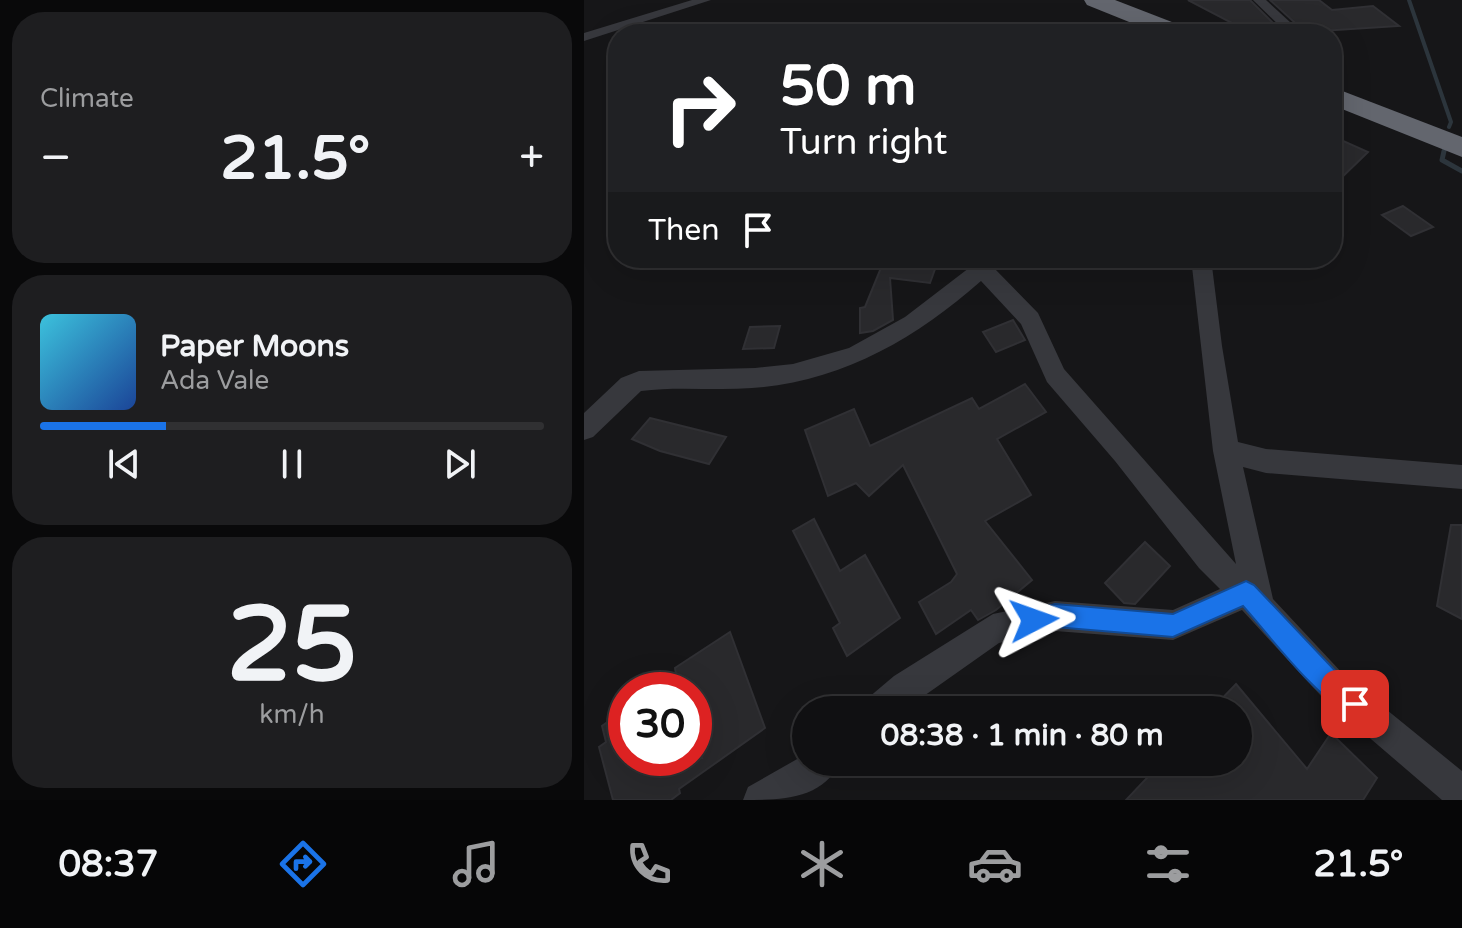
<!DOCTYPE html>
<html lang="en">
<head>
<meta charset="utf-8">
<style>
	body { margin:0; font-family:"Varela Round",sans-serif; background:#1e1e20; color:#f1f3f6; height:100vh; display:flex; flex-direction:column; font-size:30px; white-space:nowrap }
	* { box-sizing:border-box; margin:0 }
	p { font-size:26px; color:#9c9d9f }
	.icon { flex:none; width:44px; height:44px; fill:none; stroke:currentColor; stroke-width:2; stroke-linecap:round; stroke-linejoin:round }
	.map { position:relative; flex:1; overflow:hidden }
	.panel { display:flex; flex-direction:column; gap:12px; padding:12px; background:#09090a; width:584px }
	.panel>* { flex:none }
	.hud { position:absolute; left:24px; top:24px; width:734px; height:244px; border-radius:32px; box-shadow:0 8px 32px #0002,0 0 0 2px #303032; background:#202124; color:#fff; overflow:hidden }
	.speed { position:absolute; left:24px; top:672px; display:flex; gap:16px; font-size:40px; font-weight:700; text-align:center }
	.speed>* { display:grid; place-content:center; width:104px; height:104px; border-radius:50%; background:#101012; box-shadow:0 8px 32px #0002,0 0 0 2px #303032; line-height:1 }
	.speed .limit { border:12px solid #d22; background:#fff; color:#111 }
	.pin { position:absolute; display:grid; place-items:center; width:68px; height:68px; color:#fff; margin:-34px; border-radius:16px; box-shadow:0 4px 12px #0006 }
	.me { position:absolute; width:88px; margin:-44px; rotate:86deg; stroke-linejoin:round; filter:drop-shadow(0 0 6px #0008) }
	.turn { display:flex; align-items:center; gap:28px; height:168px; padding:0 40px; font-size:36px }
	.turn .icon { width:104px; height:104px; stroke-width:2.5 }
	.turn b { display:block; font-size:56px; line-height:68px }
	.then { display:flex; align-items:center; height:76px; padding:0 40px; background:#0003; gap:16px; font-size:30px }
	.big { font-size:60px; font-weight:800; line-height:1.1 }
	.panel .widget { flex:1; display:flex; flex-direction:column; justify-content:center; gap:12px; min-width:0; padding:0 28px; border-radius:32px; background:#1e1e20 }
	.panel .dial { align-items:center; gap:0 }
	.dial b { font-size:104px; line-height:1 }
	.song { display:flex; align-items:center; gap:24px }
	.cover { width:96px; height:96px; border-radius:12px; background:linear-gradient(135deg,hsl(190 70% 55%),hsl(220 70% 35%)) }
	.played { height:8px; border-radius:4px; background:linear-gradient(90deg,#1a73e8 25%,#303032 25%) }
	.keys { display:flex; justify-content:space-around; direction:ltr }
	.heat { display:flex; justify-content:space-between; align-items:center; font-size:44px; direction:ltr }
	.trip { position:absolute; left:208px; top:696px; width:460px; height:80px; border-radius:40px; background:#101012; box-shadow:0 8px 32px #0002,0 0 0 2px #303032; font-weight:800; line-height:80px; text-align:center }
	.tabs { display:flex; height:128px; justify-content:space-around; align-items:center; background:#060607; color:#9c9d9f }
	.tabs .icon { width:56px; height:56px }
	.tabs .current { color:#1a73e8 }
	.tabs b { font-size:36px; color:#f1f3f6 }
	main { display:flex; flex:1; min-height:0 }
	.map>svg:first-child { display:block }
</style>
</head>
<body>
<main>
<section class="panel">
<div class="widget"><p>Climate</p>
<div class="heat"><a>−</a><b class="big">21.5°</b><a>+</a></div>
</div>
<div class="widget">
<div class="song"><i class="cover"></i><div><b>Paper Moons</b><p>Ada Vale</p></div></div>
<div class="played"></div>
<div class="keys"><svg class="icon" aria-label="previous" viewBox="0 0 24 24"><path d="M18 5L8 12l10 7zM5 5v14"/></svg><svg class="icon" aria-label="pause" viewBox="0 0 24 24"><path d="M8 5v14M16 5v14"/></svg><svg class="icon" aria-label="next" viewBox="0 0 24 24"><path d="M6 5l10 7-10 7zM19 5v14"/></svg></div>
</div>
<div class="widget dial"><b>25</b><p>km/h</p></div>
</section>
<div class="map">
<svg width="878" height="800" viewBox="0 0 878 800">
	<rect width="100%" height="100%" fill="#161618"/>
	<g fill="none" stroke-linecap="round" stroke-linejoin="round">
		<!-- stream-far1 -->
		<path stroke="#2c353c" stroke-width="4" d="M825,0L867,122L865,127"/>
		<!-- stream -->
		<path stroke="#2c353c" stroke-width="5" d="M860,151L858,160L878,171"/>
	</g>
	<!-- building -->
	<g fill="#29292c" stroke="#303034" stroke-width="2">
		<path d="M604,0H666L700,34H669Z"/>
		<path d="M686,0H735L748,10L789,6L815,26L721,32Z"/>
		<path d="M748,136L784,152L748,187Z"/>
		<path d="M819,206L849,227L827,236L798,215Z"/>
		<path d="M301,258H355L346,283L306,278L309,320L289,331L276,333V308L281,307Z"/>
		<path d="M429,320L441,340L412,352L399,332Z"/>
		<path d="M196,326L190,348L159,349L166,327Z"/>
		<path d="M441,384L462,412L413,439L447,495L401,521L448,580L412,610L394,620L387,610L352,634L335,602L367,582L373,574L319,465L285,496L272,483L244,496L221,430L270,409L286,446L388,398L395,409Z"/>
		<path d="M66,418L142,437L125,464L76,451L48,439Z"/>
		<path d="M230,519L256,571L281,555L316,618L263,656L249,628L256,623L209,531Z"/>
		<path d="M867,525H878V619L853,606Z"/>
		<path d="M561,542L586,566L551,604L540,603L521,583Z"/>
		<path d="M146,632L181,728L95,789L96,793L87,800H29L15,747L22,742L18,726L42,709V758H118L110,732V690H69L92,674L91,668Z"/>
		<path d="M652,684L723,769L747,733L793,778L779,800H542L578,762H654V710H627Z"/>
	</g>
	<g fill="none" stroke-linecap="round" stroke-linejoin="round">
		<!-- street -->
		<g fill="#37383d" fill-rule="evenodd">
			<path d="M108,0H127L0,41V33Z"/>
			<path d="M669,0H682L719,34H704Z"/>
			<path d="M398,258H421L411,269L454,313L480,369L652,564L629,451L607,258H627L638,346L654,442L682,449L878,465V489L682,473L659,467L689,599L760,675L878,771V800H858L738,697L658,610L589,640L471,631L415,643L320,710H280L284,698L310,676L409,614L471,601L589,610L636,589L615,568L531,461L463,382L437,324L397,281C331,339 257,382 168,388C131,391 94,386 57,391L9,437L0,440V413L37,378L55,371L171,368L209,364L265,348L321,317Z"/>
			<path d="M222,754V762H256C239,800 196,800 159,800L164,787Z"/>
		</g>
		<!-- highway -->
		<g fill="#63666e" fill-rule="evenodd">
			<path d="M500,0H531L606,29L609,34H575L503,5Z"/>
			<path d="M748,87L878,137V157L748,105Z"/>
		</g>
	</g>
	<!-- route -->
	<path fill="#1a73e8" stroke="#114b97" stroke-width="2" d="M662,581L670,585L758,678L779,696L783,704L779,713L771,717C736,703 685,635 659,606L589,637L471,627L450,632L442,628L439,620L442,612L471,604L589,614Z"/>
</svg>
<div class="speed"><div class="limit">30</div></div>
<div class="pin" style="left:771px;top:704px;background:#d93025"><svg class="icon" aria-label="arrive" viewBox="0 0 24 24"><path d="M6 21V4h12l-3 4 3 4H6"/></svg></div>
<svg class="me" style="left:450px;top:620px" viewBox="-20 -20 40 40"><path d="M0-17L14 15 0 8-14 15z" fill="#1a73e8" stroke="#fff" stroke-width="4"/></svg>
<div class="trip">08:38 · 1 min · 80 m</div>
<div class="hud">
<div class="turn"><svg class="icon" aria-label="right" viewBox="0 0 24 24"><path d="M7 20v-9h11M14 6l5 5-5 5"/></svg><div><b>50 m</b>Turn right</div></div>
<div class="then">Then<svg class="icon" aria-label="arrive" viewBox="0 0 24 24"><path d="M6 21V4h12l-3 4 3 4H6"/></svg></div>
</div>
</div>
</main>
<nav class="tabs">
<b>08:37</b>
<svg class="icon current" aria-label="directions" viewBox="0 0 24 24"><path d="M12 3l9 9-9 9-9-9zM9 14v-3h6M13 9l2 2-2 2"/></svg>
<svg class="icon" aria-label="music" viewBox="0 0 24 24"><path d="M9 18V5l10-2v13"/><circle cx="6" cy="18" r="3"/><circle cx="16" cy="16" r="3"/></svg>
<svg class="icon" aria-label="phone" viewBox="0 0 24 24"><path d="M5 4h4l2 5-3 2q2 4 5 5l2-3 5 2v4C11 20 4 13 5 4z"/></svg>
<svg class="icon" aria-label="climate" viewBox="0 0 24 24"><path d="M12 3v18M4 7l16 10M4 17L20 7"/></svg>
<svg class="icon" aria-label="car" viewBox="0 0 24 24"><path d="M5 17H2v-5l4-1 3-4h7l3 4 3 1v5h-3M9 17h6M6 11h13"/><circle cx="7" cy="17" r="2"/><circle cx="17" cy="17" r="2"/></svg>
<svg class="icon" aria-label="filters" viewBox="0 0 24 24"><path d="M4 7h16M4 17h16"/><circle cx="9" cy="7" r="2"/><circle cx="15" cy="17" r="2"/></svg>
<b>21.5°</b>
</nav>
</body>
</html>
